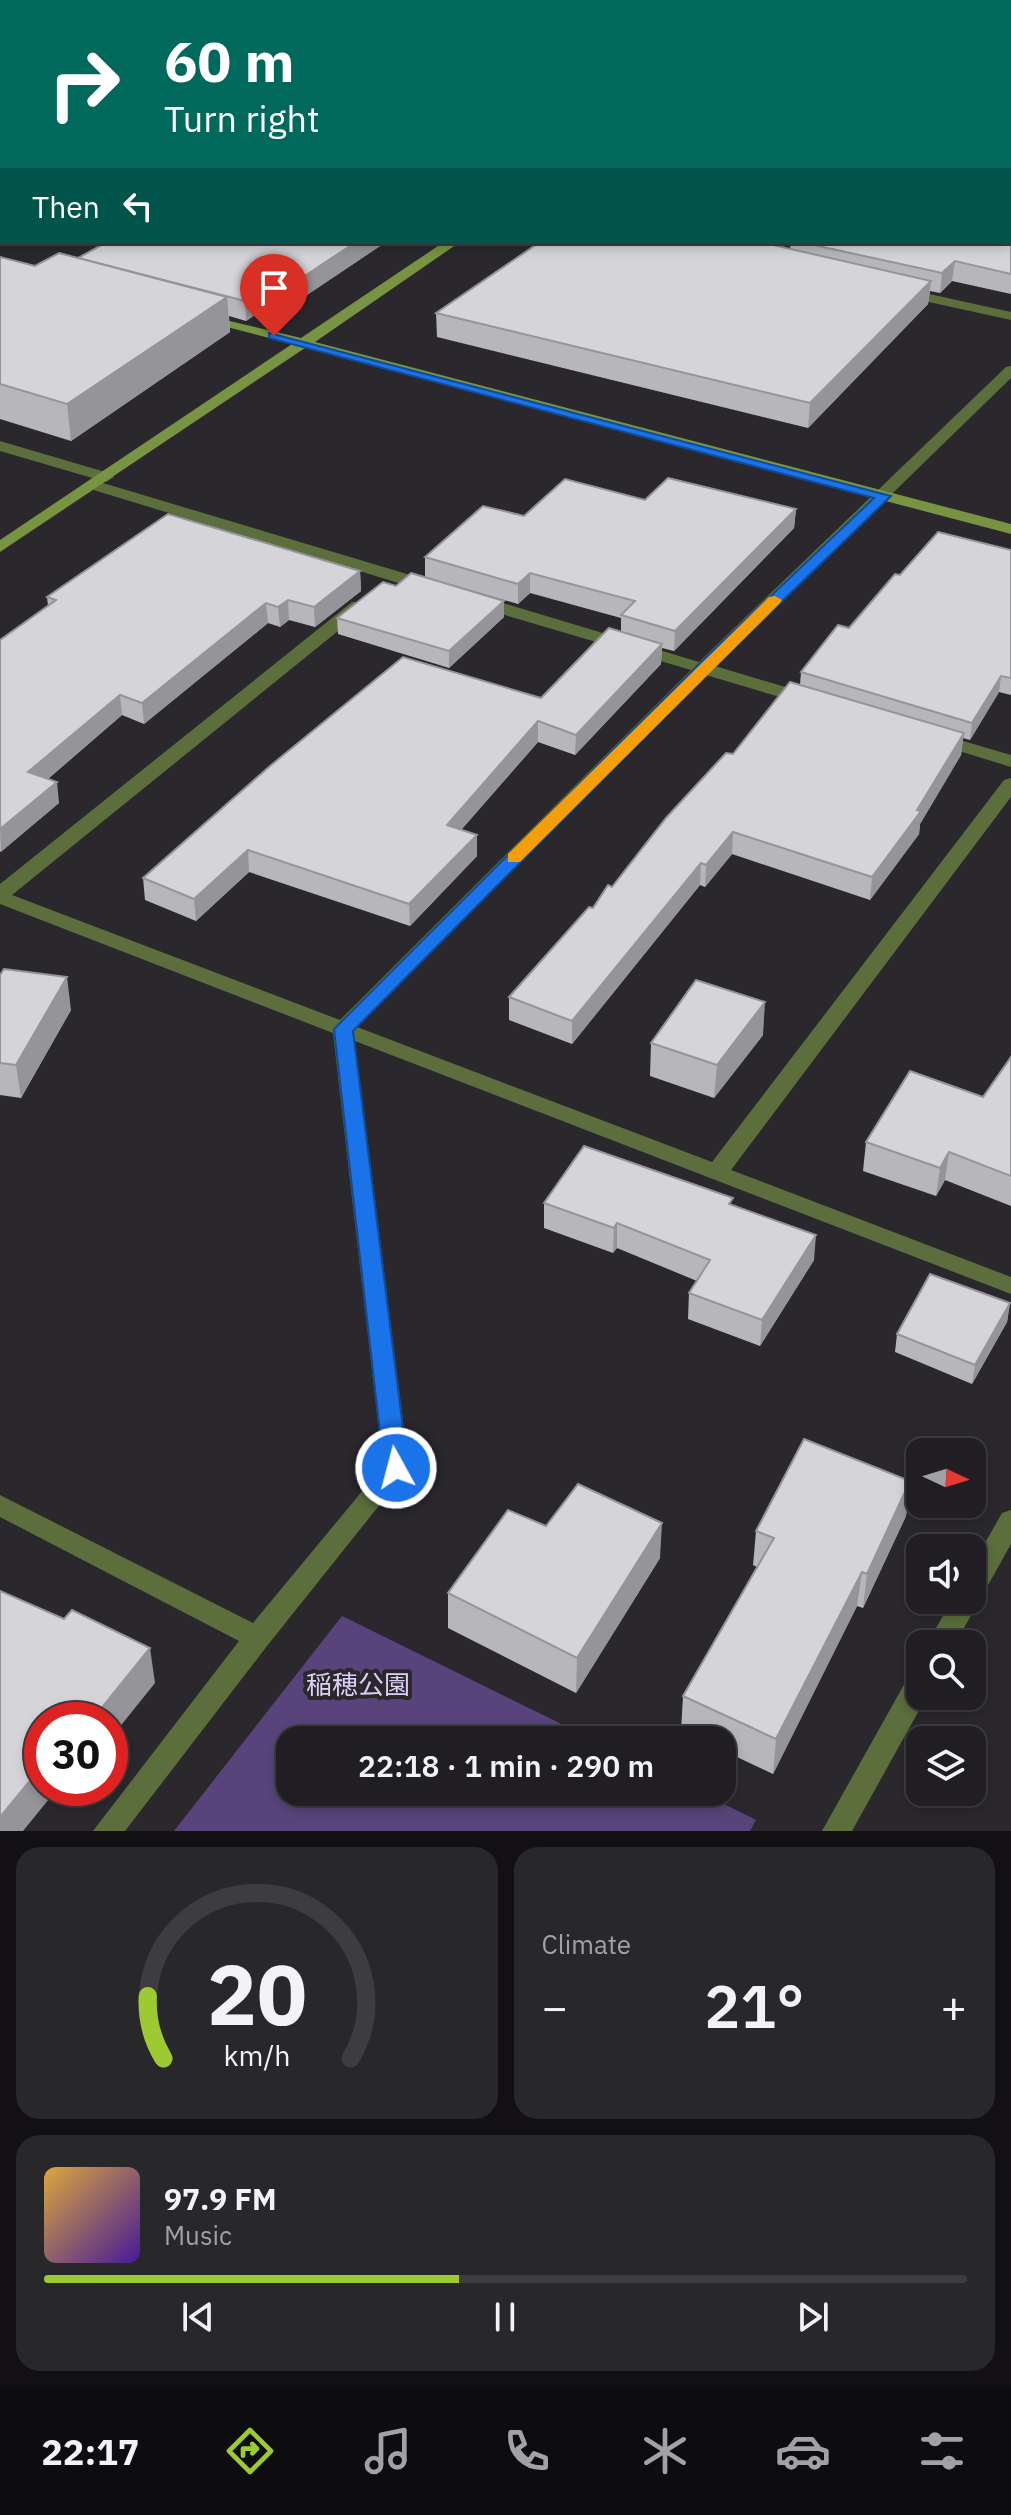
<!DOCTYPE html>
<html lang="en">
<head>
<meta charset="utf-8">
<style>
	body { margin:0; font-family:"IBM Plex Sans","Noto Sans JP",sans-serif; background:#28272a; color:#f1f3f6; height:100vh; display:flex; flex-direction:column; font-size:30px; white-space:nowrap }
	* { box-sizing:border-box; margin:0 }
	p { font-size:26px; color:#a2a2a5 }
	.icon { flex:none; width:44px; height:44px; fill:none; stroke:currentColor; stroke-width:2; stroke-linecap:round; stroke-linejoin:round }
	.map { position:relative; height:1831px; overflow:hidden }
	.sheet { display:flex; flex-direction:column; gap:16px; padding:16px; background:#121013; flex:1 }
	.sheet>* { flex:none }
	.banner { position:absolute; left:0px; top:0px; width:1012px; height:244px; box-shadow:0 4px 12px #0003,0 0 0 2px #3d3c40; background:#00695c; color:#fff; overflow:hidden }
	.needle { width:52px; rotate:94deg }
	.buttons { position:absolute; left:906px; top:1438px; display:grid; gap:16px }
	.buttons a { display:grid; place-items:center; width:80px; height:80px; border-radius:16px; background:#201e22; box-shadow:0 4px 12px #0003,0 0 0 2px #3d3c40; font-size:40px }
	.speed { position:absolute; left:24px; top:1702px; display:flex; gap:16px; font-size:40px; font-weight:700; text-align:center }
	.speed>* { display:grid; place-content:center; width:104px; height:104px; border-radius:50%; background:#201e22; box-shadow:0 4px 12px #0003,0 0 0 2px #3d3c40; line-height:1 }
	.speed .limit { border:12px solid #d22; background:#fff; color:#111 }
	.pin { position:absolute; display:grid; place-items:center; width:68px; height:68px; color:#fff; margin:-82px -34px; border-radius:50% 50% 50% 0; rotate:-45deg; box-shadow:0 0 8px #0007 }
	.pin .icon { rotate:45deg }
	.me { position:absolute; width:88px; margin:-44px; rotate:353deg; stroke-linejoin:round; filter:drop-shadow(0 0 6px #0008) }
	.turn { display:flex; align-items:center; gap:28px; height:168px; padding:0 32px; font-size:36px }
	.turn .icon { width:104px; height:104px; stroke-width:2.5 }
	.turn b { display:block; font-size:56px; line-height:68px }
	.then { display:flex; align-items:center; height:76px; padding:0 32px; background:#0003; gap:16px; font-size:30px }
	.big { font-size:60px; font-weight:600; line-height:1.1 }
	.sheet .widget { flex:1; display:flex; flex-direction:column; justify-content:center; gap:12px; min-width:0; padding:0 28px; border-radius:24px; background:#28272a }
	.sheet .dial { align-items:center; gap:0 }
	.dial svg { height:208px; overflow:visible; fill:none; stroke:#3d3c40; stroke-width:7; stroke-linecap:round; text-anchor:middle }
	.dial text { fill:#f1f3f6; stroke:none }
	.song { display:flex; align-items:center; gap:24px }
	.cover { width:96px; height:96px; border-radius:12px; background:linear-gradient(135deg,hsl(40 70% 55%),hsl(260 70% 35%)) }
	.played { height:8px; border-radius:4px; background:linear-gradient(90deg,#9dca30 45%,#3d3c40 45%) }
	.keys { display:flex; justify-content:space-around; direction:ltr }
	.heat { display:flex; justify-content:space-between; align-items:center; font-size:44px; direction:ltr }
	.sheet .tiles { flex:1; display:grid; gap:16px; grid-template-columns:1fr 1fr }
	.widget:last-child { grid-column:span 2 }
	.trip { position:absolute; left:276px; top:1726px; width:460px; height:80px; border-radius:24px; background:#201e22; box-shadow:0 4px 12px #0003,0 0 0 2px #3d3c40; font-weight:600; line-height:80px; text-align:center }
	.dock { display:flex; height:128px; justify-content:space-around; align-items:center; background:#0d0c0e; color:#a2a2a5 }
	.dock .icon { width:56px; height:56px }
	.dock .selected { color:#9dca30 }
	.dock b { font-size:36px; color:#f1f3f6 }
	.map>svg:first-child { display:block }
</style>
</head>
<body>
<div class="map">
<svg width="1011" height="1831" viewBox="0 0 1011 1831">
	<rect width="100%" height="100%" fill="#2a282d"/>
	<!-- green -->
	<path fill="#58447a" d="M342,1616L594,1740H290V1792H700L756,1820L750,1831H174Z"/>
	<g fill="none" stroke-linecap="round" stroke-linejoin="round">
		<!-- street -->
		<g fill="#5c6e3c" fill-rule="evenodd">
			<path d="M902,288L1011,312V320L897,295V289Z"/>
			<path d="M1011,366V378L715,666L812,695L815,699L812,703H800L706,675L357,1027L712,1162L1004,780L1011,778V797L731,1170L1011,1277V1294L355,1041L409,1468L267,1646L125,1831H93L239,1641L0,1517V1495L253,1623L383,1466L333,1033L0,904V884L352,602H364V610L12,895L340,1020L691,670L474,606V598H486L699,662L1006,367Z"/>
			<path d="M0,441L112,474L114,477L106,482L0,451Z"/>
			<path d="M93,480L437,583L439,587L437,591H425L87,488V482Z"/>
			<path d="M936,733L1011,755V767L930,742L927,738L930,734Z"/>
			<path d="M1011,1510V1544L955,1644H927L952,1600H972V1566L1002,1513Z"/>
			<path d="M920,1670V1696H927L852,1831H822L910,1674Z"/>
		</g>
		<!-- secondary -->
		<path fill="#789442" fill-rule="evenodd" d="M444,242H460L315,342L1011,524V534L305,348L0,552V540L292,344L200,320V314L301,338Z"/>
	</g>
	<!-- wall -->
	<g fill="#b7b6bb">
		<path d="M0,0L2,2V129H0V93H2L0,92Z"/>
		<path d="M1011,0V294L952,281L940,293L930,291L928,304L808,428L437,337L436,313L540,242H786L780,247L790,249L791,242H1010Z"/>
		<path d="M386,242L301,299L284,295L246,321L229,316L230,332L71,441L0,419V257L35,266L78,258Z"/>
		<path d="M645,500L796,509L794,528L674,651L662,648L661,664L575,755L538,742L461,830L477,835V856L410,926L249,872L196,921L145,900L143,878L541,698L621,632V618L530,593L518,604L425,577V557L524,516Z"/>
		<path d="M1011,550V695L999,692L970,740L963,738L961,755L920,824L919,834L870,900L732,854L705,887L700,885L572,1044L509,1020V997L593,908L733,754L800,685L801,672L849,628L900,575Z"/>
		<path d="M360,571L361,591L315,627L289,620L280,627L268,623L144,724L122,715L48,779L59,803L0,852V640L48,606L47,597Z"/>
		<path d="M504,617L449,668L338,634L337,618Z"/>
		<path d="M0,975L71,1010L21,1098L0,1095Z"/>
		<path d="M763,1035L714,1098L650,1076L651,1043Z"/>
		<path d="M1011,1057V1206L945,1180L936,1196L863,1171L866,1142L983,1097Z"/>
		<path d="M544,1203L733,1205L814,1260L760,1346L688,1319L689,1293L697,1281L617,1248L613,1253L544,1228Z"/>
		<path d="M1010,1303L1007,1322L972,1384L895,1352L897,1334Z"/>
		<path d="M910,1481L906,1516L863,1608L857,1606L773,1774L722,1750V1740H701L681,1731L683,1696L757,1567L753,1565L756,1531Z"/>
		<path d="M546,1526L660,1558L576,1693L448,1628V1593Z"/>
	</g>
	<!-- shaded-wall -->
	<g fill="#959498">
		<path d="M356,242H386L301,299L300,279Z"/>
		<path d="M770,242H786L769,255Z"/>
		<path d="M955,261L952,281L940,293L942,273Z"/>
		<path d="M283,275L284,295L246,321L245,301Z"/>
		<path d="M931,281L928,304L808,428L810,403Z"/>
		<path d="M227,297L230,332L71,441L67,404Z"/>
		<path d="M796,509L794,528L674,651L675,631Z"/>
		<path d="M360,571L361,591L315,627L314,607Z"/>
		<path d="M530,573V593L518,604V584Z"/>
		<path d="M288,600L289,620L280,627L278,607Z"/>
		<path d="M504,601V617L449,668V651Z"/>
		<path d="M266,603L268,623L144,724L142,703Z"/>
		<path d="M662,644L661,664L575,755L576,735Z"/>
		<path d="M1001,676L999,692L970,740L972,723Z"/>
		<path d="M120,695L122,715L31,793L28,772Z"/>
		<path d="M538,721V742L447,846V825Z"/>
		<path d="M964,733L961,755L920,824L919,834L870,900L872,877L917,810Z"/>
		<path d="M57,782L59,803L1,852L0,829Z"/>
		<path d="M733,832L732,854L705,887L706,865Z"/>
		<path d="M477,835V856L410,926L409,904Z"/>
		<path d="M248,850L249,872L196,921L194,899Z"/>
		<path d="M701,863L700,885L572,1044V1021Z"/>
		<path d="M67,977L71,1010L21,1098L16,1065Z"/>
		<path d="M765,1002L763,1035L714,1098L717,1065Z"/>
		<path d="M949,1152L945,1180L936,1196L940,1168Z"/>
		<path d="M617,1223V1248L613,1253L614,1228Z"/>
		<path d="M816,1235L814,1260L760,1346L762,1320Z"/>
		<path d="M1010,1303L1007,1322L972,1384L975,1365Z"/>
		<path d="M910,1481L906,1516L863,1608L867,1574Z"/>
		<path d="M662,1523L660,1558L576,1693L577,1658Z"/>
		<path d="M862,1572L857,1606L773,1774L776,1739Z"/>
		<path d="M150,1648L155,1683L110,1739V1720H92Z"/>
		<path d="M42,1766V1788H58L23,1831H0V1817Z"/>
	</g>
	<!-- building -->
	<g fill="#d5d4d9" stroke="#959498" stroke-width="2">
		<path d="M0,0H941L951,2H2V71L0,64Z"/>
		<path d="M982,0H1011V5L1010,9V2H979Z"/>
		<path d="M1010,13H1011L1010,53Z"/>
		<path d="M1011,61V274L955,261L942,273L800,242H1010Z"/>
		<path d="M0,75H2V93L0,92Z"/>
		<path d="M107,242H356L300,279L283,275L245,301L78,258Z"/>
		<path d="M540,242H760L931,281L810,403L436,313Z"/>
		<path d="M59,253L227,297L67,404L0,384V257L35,266Z"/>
		<path d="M668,478L796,509L675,631L621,615L635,601L530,573L518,584L425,557L483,506L524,516L565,479L645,500Z"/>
		<path d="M168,514L360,571L314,607L288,600L278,607L266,603L142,703L120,695L28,772L57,782L0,829V640L56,600L47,597Z"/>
		<path d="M938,532L1011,550V678L1001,676L972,723L801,672L838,625L849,628L895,574L900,575Z"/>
		<path d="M411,573L504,601L449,651L337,618L383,582L396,586Z"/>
		<path d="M609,628L662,644L576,735L538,721L447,825L477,835L409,904L248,850L194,899L143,878L270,766L403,657L541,698Z"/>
		<path d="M790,682L964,733L917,810L921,811L872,877L733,832L706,865L701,863L572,1021L509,997L589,907L593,908L608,885L612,887L666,818L726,753L733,754Z"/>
		<path d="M4,969L67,977L16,1065L0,1063V975Z"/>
		<path d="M696,980L765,1002L717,1065L651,1043Z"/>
		<path d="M1011,1057V1176L949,1152L940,1168L866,1142L910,1071L983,1097Z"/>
		<path d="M584,1146L733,1198L729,1204L816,1235L762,1320L689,1293L710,1260L617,1223L614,1228L544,1203Z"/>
		<path d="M930,1274L1010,1303L975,1365L897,1334Z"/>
		<path d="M804,1439L910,1481L867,1574L862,1572L776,1739L683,1696L774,1538L756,1531Z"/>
		<path d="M578,1484L662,1523L577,1658L448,1593L508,1510L546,1526Z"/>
		<path d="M0,1591L64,1619L72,1610L150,1648L92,1720H42V1766L0,1817Z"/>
	</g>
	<!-- route -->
	<path fill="#1a73e8" stroke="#114b97" stroke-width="2" d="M269,333L891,496L709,672L353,1031L408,1468L404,1475H388L384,1468L334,1029L698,665L874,498L269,338Z"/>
	<!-- slow -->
	<path fill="#f59e0b" d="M775,596L782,600L780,603L520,862H508V854L769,597Z"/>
	<g text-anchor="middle" stroke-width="8" stroke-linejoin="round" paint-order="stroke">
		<!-- near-park labels -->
		<g font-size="26" fill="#ddd0f7" stroke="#2a282d">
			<text x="358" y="1694">稲穂公園</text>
		</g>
	</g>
</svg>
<div class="buttons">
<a><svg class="needle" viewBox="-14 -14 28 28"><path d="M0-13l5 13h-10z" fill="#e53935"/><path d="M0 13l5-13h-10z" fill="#a2a2a5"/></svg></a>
<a><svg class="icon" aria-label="sound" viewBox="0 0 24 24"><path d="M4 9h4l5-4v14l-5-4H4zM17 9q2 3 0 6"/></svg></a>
<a><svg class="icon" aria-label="search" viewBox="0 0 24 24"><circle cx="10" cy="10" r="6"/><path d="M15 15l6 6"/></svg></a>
<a><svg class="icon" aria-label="layers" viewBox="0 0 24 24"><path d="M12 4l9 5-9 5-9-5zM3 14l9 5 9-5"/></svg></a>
</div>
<div class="speed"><div class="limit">30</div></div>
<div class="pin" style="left:274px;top:336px;background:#d93025"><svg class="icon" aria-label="arrive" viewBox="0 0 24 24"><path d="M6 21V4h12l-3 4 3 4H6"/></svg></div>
<svg class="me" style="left:396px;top:1468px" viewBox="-20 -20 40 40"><circle r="17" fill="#1a73e8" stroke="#fff" stroke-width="3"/><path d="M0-11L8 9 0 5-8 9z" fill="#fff"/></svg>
<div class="trip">22:18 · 1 min · 290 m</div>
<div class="banner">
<div class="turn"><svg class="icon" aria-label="right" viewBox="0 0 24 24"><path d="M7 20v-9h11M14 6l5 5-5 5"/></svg><div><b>60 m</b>Turn right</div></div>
<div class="then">Then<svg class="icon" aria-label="left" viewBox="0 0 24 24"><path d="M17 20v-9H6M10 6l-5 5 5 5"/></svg></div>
</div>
</div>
<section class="sheet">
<div class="tiles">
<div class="widget dial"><svg viewBox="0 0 100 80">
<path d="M14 69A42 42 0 1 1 86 69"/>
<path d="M14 69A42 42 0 0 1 8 45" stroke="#9dca30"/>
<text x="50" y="56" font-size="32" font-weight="700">20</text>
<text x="50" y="72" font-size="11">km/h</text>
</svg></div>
<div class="widget"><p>Climate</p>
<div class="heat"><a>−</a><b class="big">21°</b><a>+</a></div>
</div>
<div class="widget">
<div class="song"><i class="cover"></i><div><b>97.9 FM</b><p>Music</p></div></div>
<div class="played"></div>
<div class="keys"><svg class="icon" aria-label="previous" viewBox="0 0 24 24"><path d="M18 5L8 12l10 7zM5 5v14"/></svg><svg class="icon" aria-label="pause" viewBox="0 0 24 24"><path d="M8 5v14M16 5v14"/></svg><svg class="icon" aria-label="next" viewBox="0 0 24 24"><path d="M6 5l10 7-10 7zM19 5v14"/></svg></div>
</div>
</div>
</section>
<nav class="dock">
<b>22:17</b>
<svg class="icon selected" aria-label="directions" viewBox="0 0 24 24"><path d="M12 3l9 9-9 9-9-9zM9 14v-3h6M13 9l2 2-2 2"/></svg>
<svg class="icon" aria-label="music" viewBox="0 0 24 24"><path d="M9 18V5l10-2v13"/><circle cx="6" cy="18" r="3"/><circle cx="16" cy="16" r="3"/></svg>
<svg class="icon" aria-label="phone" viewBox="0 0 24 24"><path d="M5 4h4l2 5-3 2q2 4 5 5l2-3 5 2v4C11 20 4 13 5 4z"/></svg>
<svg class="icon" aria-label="climate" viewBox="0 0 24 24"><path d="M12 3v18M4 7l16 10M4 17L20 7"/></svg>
<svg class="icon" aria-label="car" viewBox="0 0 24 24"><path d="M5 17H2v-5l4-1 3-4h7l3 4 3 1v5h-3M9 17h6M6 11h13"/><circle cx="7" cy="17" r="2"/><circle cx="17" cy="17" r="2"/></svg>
<svg class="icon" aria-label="filters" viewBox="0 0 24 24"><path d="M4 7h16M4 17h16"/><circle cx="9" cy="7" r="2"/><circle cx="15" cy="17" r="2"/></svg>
</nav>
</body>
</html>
